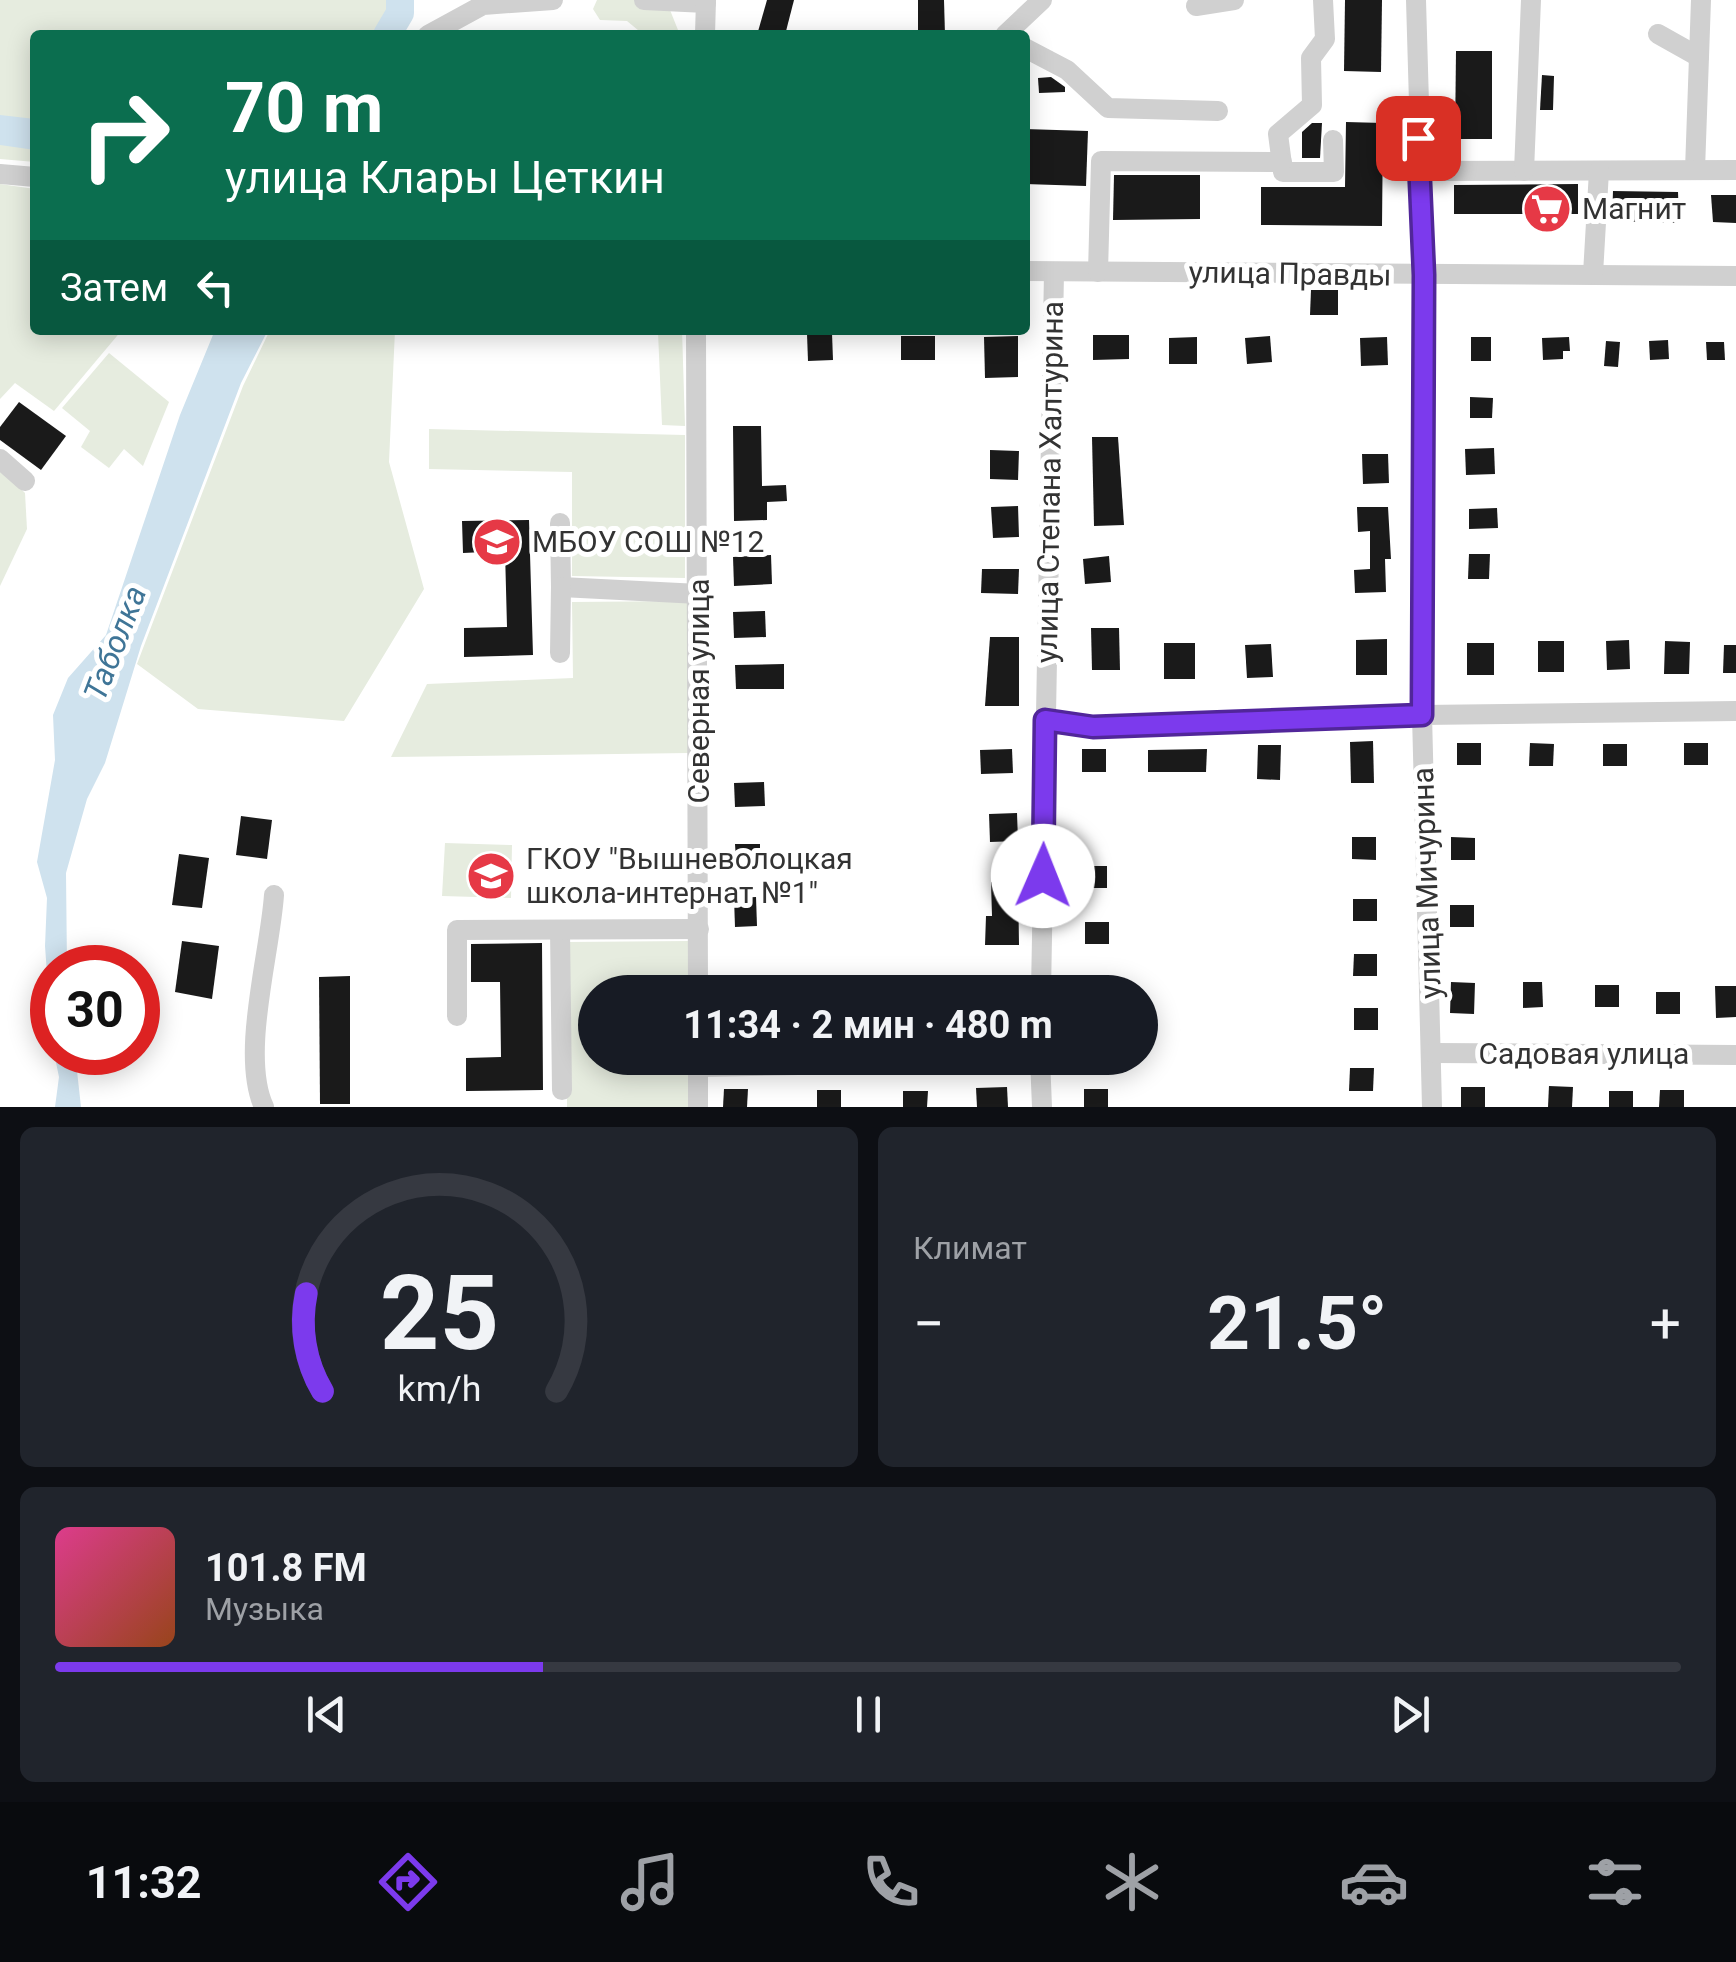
<!DOCTYPE html>
<html lang="ru">
<head>
<meta charset="utf-8">
<style>
	body { margin:0; font-family:Roboto,sans-serif; background:#20242c; color:#f1f3f6; height:100vh; display:flex; flex-direction:column; font-size:38px; white-space:nowrap }
	* { box-sizing:border-box; margin:0 }
	p { font-size:32px; color:#9ea1a6 }
	.icon { flex:none; width:55px; height:55px; fill:none; stroke:currentColor; stroke-width:2; stroke-linecap:round; stroke-linejoin:round }
	.map { position:relative; height:1107px; overflow:hidden }
	.drawer { display:flex; flex-direction:column; gap:20px; padding:20px; background:#0d0f14; flex:1 }
	.drawer>* { flex:none }
	.hud { position:absolute; left:30px; top:30px; width:1000px; height:305px; border-radius:10px; box-shadow:0 5px 25px #0003; background:#0b6e4f; color:#fff; overflow:hidden }
	.speed { position:absolute; left:30px; top:945px; display:flex; gap:20px; font-size:50px; font-weight:700; text-align:center }
	.speed>* { display:grid; place-content:center; width:130px; height:130px; border-radius:50%; background:#171b24; box-shadow:0 5px 25px #0003; line-height:1 }
	.speed .limit { border:15px solid #d22; background:#fff; color:#111 }
	.pin { position:absolute; display:grid; place-items:center; width:85px; height:85px; color:#fff; margin:-42px; border-radius:20px; box-shadow:0 5px 15px #0006 }
	.me { position:absolute; width:110px; margin:-55px; rotate:1deg; stroke-linejoin:round; filter:drop-shadow(0 0 8px #0008) }
	.turn { display:flex; align-items:center; gap:35px; height:210px; padding:0 30px; font-size:45px }
	.turn .icon { width:130px; height:130px; stroke-width:2.5 }
	.turn b { display:block; font-size:70px; line-height:85px }
	.then { display:flex; align-items:center; height:95px; padding:0 30px; background:#0003; gap:20px; font-size:38px }
	.big { font-size:75px; font-weight:700; line-height:1.1 }
	.drawer .tile { flex:1; display:flex; flex-direction:column; justify-content:center; gap:15px; min-width:0; padding:0 35px; border-radius:15px; background:#20242c }
	.drawer .dial { align-items:center; gap:0 }
	.dial svg { height:260px; overflow:visible; fill:none; stroke:#363941; stroke-width:7; stroke-linecap:round; text-anchor:middle }
	.dial text { fill:#f1f3f6; stroke:none }
	.song { display:flex; align-items:center; gap:30px }
	.cover { width:120px; height:120px; border-radius:15px; background:linear-gradient(135deg,hsl(330 70% 55%),hsl(20 70% 35%)) }
	.played { height:10px; border-radius:5px; background:linear-gradient(90deg,#7c3aed 30%,#363941 30%) }
	.keys { display:flex; justify-content:space-around; direction:ltr }
	.heat { display:flex; justify-content:space-between; align-items:center; font-size:55px; direction:ltr }
	.drawer .tiles { flex:1; display:grid; gap:20px; grid-template-columns:1fr 1fr }
	.tile:last-child { grid-column:span 2 }
	.trip { position:absolute; left:578px; top:975px; width:580px; height:100px; border-radius:50px; background:#171b24; box-shadow:0 5px 25px #0003; font-weight:700; line-height:100px; text-align:center }
	.tabs { display:flex; height:160px; justify-content:space-around; align-items:center; background:#090b0e; color:#9ea1a6 }
	.tabs .icon { width:70px; height:70px }
	.tabs .on { color:#7c3aed }
	.tabs b { font-size:45px; color:#f1f3f6 }
	.map>svg:first-child { display:block }
</style>
</head>
<body>
<div class="map">
<svg width="1736" height="1107" viewBox="0 0 1736 1107">
	<rect width="100%" height="100%" fill="#fff"/>
	<!-- green -->
	<g fill="#e6ecdf">
		<path d="M0,0H393L378,30L349,35H35V162L0,159Z"/>
		<path d="M597,0H660L670,10L680,35H644L627,21L600,20L593,9Z"/>
		<path d="M0,184L35,189V330H122L54,411L15,383L0,399Z"/>
		<path d="M270,330H395L389,462L424,589L344,721L198,709L137,664L243,386Z"/>
		<path d="M509,330H682L685,426L662,425L658,332Z"/>
		<path d="M109,353L169,402L143,466L124,449L109,468L81,447L90,431L62,408Z"/>
		<path d="M429,429L685,435V578L572,576V472L429,469Z"/>
		<path d="M0,468L25,493L27,529L0,586Z"/>
		<path d="M687,601L689,753L391,757L427,684L573,678L572,602Z"/>
		<path d="M445,843L512,845L511,898L442,896Z"/>
		<path d="M690,941V992H595V1058H689L688,1107H567L568,942Z"/>
	</g>
	<!-- water -->
	<g fill="#cfe2ee">
		<path d="M0,115L35,119V150L0,145Z"/>
		<path d="M215,330H268L241,383L141,646L105,763L87,799L66,873L67,967L52,968V1043L45,946L47,898L37,862L55,760L53,715L68,678L106,635L180,415Z"/>
		<path d="M54,1053H75L81,1107H55L59,1077Z"/>
	</g>
	<g fill="none" stroke-linecap="round" stroke-linejoin="round">
		<!-- river -->
		<path stroke="#cfe2ee" stroke-width="28" d="M387,35L400,13V0"/>
	</g>
	<!-- building -->
	<g fill="#1a1a1a">
		<path d="M767,0H794L785,35H757Z"/>
		<path d="M918,0H944L945,35H918Z"/>
		<path d="M1345,0H1382L1381,72L1344,71Z"/>
		<path d="M1456,51H1492V139H1455Z"/>
		<path d="M1542,75L1554,76L1553,110H1540Z"/>
		<path d="M1051,77L1065,87V92L1039,93L1038,78Z"/>
		<path d="M1346,122L1383,123L1382,226L1261,225V187H1345Z"/>
		<path d="M1312,123H1322L1320,158H1302V132Z"/>
		<path d="M1025,129L1088,131L1086,186L1025,184Z"/>
		<path d="M1114,175H1200V219L1113,220Z"/>
		<path d="M1578,184V214H1454V185Z"/>
		<path d="M1613,191L1678,192L1679,223L1612,221Z"/>
		<path d="M1711,195H1736V223L1713,222Z"/>
		<path d="M1311,290H1338V315H1310Z"/>
		<path d="M832,333L833,360L808,361L807,334Z"/>
		<path d="M1093,335H1129V359L1093,360Z"/>
		<rect x="901" y="336" width="34" height="24"/>
		<path d="M1018,336V377L985,378L984,337Z"/>
		<path d="M1270,336L1272,362L1247,364L1245,338Z"/>
		<path d="M1197,337V364H1169V338Z"/>
		<path d="M1387,337L1388,365L1361,366L1360,338Z"/>
		<rect x="1471" y="337" width="20" height="24"/>
		<path d="M1569,337L1570,351H1563V359L1543,360L1542,338Z"/>
		<path d="M1668,340L1669,359L1650,360L1649,341Z"/>
		<path d="M1606,341L1620,342L1618,367L1604,366Z"/>
		<path d="M1706,342H1724L1725,360H1707Z"/>
		<path d="M1470,397L1493,398L1492,418H1470Z"/>
		<path d="M19,402L66,436L41,470L0,440V427Z"/>
		<path d="M733,426H761L762,486L786,485L787,501L767,502V520L734,521Z"/>
		<path d="M1092,437H1118L1124,525L1094,526Z"/>
		<path d="M1494,448L1495,474L1466,475L1465,449Z"/>
		<path d="M990,450L1019,451L1018,480L990,479Z"/>
		<path d="M1362,454H1388L1389,483L1363,484Z"/>
		<path d="M1018,506L1019,537L993,538L991,507Z"/>
		<path d="M1357,507H1388L1391,559H1385L1386,592L1355,593L1354,570L1370,569V531L1358,532Z"/>
		<path d="M1497,508L1498,528L1469,529V509Z"/>
		<path d="M529,520L533,655L464,657V628L507,627L505,551L463,553L462,521Z"/>
		<path d="M1469,554H1490L1489,579H1468Z"/>
		<path d="M771,555L772,584L734,586L733,557Z"/>
		<path d="M1109,556L1111,582L1085,584L1083,559Z"/>
		<path d="M982,569H1019L1018,594L981,593Z"/>
		<path d="M765,611L766,637L734,638L733,612Z"/>
		<path d="M1091,628H1119L1120,670H1092Z"/>
		<path d="M990,637H1019V706H985Z"/>
		<path d="M1387,639V675H1356V640Z"/>
		<path d="M1629,640L1630,669L1607,670L1606,641Z"/>
		<rect x="1538" y="641" width="26" height="31"/>
		<path d="M1665,641L1690,642L1689,674H1664Z"/>
		<rect x="1164" y="643" width="31" height="36"/>
		<rect x="1467" y="643" width="27" height="32"/>
		<path d="M1271,644L1273,677L1247,678L1245,645Z"/>
		<path d="M1724,645H1736V673H1723Z"/>
		<path d="M784,664V689H736L735,665Z"/>
		<path d="M1373,741L1374,783H1351L1350,742Z"/>
		<rect x="1457" y="743" width="24" height="22"/>
		<path d="M1530,743L1554,744L1553,766H1529Z"/>
		<rect x="1684" y="743" width="24" height="22"/>
		<rect x="1603" y="744" width="24" height="22"/>
		<path d="M1258,745H1281L1280,780L1257,779Z"/>
		<path d="M1012,749L1013,773L981,774L980,750Z"/>
		<rect x="1082" y="749" width="24" height="23"/>
		<path d="M1207,749L1206,772H1148V750Z"/>
		<path d="M764,782L765,806L735,807L734,783Z"/>
		<path d="M1017,813L1018,841L990,842L989,814Z"/>
		<path d="M241,816L272,820L267,859L236,855Z"/>
		<path d="M1352,837H1376V860L1352,859Z"/>
		<path d="M1451,837L1475,838V860H1451Z"/>
		<path d="M735,844H760V859L736,860Z"/>
		<path d="M179,854L209,858L202,908L172,905Z"/>
		<rect x="1083" y="866" width="24" height="22"/>
		<path d="M1018,881L1019,945H985L986,916H992L991,882Z"/>
		<path d="M756,897L757,926L735,927L734,898Z"/>
		<rect x="1353" y="899" width="24" height="22"/>
		<rect x="1450" y="905" width="24" height="22"/>
		<rect x="1085" y="922" width="24" height="22"/>
		<path d="M182,941L219,946L212,999L175,992Z"/>
		<path d="M542,943L543,1090L466,1091V1058L501,1057L500,982H471V944Z"/>
		<path d="M1354,954H1377V976H1353Z"/>
		<path d="M350,976V1104H320L319,977Z"/>
		<rect x="990" y="977" width="28" height="15"/>
		<path d="M1451,982L1475,983L1474,1014L1450,1013Z"/>
		<path d="M1523,982H1542L1543,1007L1523,1008Z"/>
		<rect x="1595" y="985" width="24" height="22"/>
		<path d="M1715,986H1736V1017L1716,1018Z"/>
		<rect x="1656" y="992" width="24" height="22"/>
		<rect x="1354" y="1008" width="24" height="22"/>
		<path d="M1350,1068H1374L1373,1091H1349Z"/>
		<path d="M1549,1086L1573,1087L1572,1107H1548Z"/>
		<path d="M1007,1087L1008,1107H977L976,1088Z"/>
		<rect x="1461" y="1087" width="24" height="20"/>
		<path d="M724,1089H748L747,1107H723Z"/>
		<rect x="1084" y="1089" width="24" height="18"/>
		<rect x="817" y="1090" width="24" height="17"/>
		<path d="M1660,1090H1684V1107H1659Z"/>
		<path d="M903,1091H928L927,1107H903Z"/>
		<rect x="1609" y="1091" width="24" height="16"/>
	</g>
	<g fill="none" stroke-linecap="round" stroke-linejoin="round">
		<!-- minor -->
		<g stroke="#d0d0d0" stroke-width="20">
			<path d="M644,0L706,3"/>
			<path d="M1323,0L1325,39L1311,58L1312,105L1278,134L1283,172H1334L1333,140"/>
			<path d="M1416,0L1424,275L1422,715L1432,1107"/>
			<path d="M1196,6L1234,0"/>
			<path d="M1658,34L1699,57"/>
			<path d="M428,35L483,5L553,0"/>
			<path d="M705,35L706,0"/>
			<path d="M1005,35L1042,0"/>
			<path d="M1025,48L1067,70L1108,108L1218,111"/>
			<path d="M1695,170L1701,0"/>
			<path d="M1419,171L1736,170"/>
			<path d="M1524,171L1531,0"/>
			<path d="M0,174L35,177"/>
			<path d="M1025,271L1736,276"/>
			<path d="M1098,272L1101,161L1282,162"/>
			<path d="M1593,274L1599,171"/>
			<path d="M696,330L698,992"/>
			<path d="M0,459L25,481"/>
			<path d="M560,523L561,587L699,594"/>
			<path d="M560,653L561,587"/>
			<path d="M1045,719L1093,727L1422,715L1736,711"/>
			<path d="M560,930L562,1090"/>
			<path d="M1041,992L1054,272"/>
			<path d="M457,1016V930L699,929"/>
			<path d="M1433,1053L1736,1055"/>
			<path d="M1040,1058L1042,1107"/>
			<path d="M698,1067L1040,1060"/>
			<path d="M264,1107C240,1055 270,954 274,895"/>
			<path d="M698,1107V1058"/>
		</g>
	</g>
	<g fill="none" stroke-linecap="round" stroke-linejoin="round">
		<!-- route casing -->
		<g stroke="#51269a" stroke-width="25">
			<path id="route" d="M1043,876L1045,720L1093,727L1422,715L1424,275L1418,138"/>
		</g>
		<!-- route -->
		<use href="#route" stroke="#7c3aed" stroke-width="18"/>
	</g>
	<!-- icons -->
	<defs>
		<g id="supermarket-disc" transform="scale(2.5)"><circle r="9.5" fill="#e63946" stroke="#fff"/><path d="M-6-5.5h2.5l.6 2H6L4.5 2H-2.5L-4.4-4H-6ZM-1.5 3.2a1.3 1.3 0 1 0 .1 0ZM3 3.2a1.3 1.3 0 1 0 .1 0Z" fill="#fff"/></g>
		<g id="school-disc" transform="scale(2.5)"><circle r="9.5" fill="#e63946" stroke="#fff"/><path d="M0-5L7-2L0 1L-7-2ZM-4 1L0 2.5L4 1V4Q0 6-4 4Z" fill="#fff"/></g>
	</defs>
	<g fill-rule="evenodd">
		<use href="#supermarket-disc" x="1547" y="209"/>
		<use href="#school-disc" x="497" y="542"/>
		<use href="#school-disc" x="491" y="876"/>
	</g>
	<g text-anchor="middle" stroke-width="10" stroke-linejoin="round" paint-order="stroke">
		<!-- poi labels -->
		<g font-size="30" fill="#333" stroke="#fff" text-anchor="start">
			<text x="1582" y="219">Магнит</text>
			<text x="532" y="552">МБОУ СОШ №12</text>
			<text x="526" y="869">ГКОУ "Вышневолоцкая<tspan x="526" dy="34">школа-интернат №1"</tspan></text>
		</g>
		<!-- street labels -->
		<g font-size="30" fill="#333" stroke="#fff">
			<text transform="translate(1290 274) rotate(1)" y="10">улица Правды</text>
			<text transform="translate(1050 482) rotate(-89)" y="10">улица Степана Халтурина</text>
			<text transform="translate(699 691) rotate(-90)" y="10">Северная улица</text>
			<text transform="translate(1427 883) rotate(-92)" y="10">улица Мичурина</text>
			<text x="1584" y="1064">Садовая улица</text>
		</g>
		<!-- water labels -->
		<g font-size="32" font-style="italic" fill="#3f7597" stroke="#fff">
			<text transform="translate(115 643) rotate(-69)" y="11">Таболка</text>
		</g>
	</g>
</svg>
<div class="speed"><div class="limit">30</div></div>
<div class="pin" style="left:1418px;top:138px;background:#d93025"><svg class="icon" aria-label="arrive" viewBox="0 0 24 24"><path d="M6 21V4h12l-3 4 3 4H6"/></svg></div>
<svg class="me" style="left:1043px;top:876px" viewBox="-20 -20 40 40"><circle r="19" fill="#fff"/><path d="M0-13L10 11 0 6-10 11z" fill="#7c3aed"/></svg>
<div class="trip">11:34 · 2 мин · 480 m</div>
<div class="hud">
<div class="turn"><svg class="icon" aria-label="right" viewBox="0 0 24 24"><path d="M7 20v-9h11M14 6l5 5-5 5"/></svg><div><b>70 m</b>улица Клары Цеткин</div></div>
<div class="then">Затем<svg class="icon" aria-label="left" viewBox="0 0 24 24"><path d="M17 20v-9H6M10 6l-5 5 5 5"/></svg></div>
</div>
</div>
<section class="drawer">
<div class="tiles">
<div class="tile dial"><svg viewBox="0 0 100 80">
<path d="M14 69A42 42 0 1 1 86 69"/>
<path d="M14 69A42 42 0 0 1 9 39" stroke="#7c3aed"/>
<text x="50" y="56" font-size="32" font-weight="700">25</text>
<text x="50" y="72" font-size="11">km/h</text>
</svg></div>
<div class="tile"><p>Климат</p>
<div class="heat"><a>−</a><b class="big">21.5°</b><a>+</a></div>
</div>
<div class="tile">
<div class="song"><i class="cover"></i><div><b>101.8 FM</b><p>Музыка</p></div></div>
<div class="played"></div>
<div class="keys"><svg class="icon" aria-label="previous" viewBox="0 0 24 24"><path d="M18 5L8 12l10 7zM5 5v14"/></svg><svg class="icon" aria-label="pause" viewBox="0 0 24 24"><path d="M8 5v14M16 5v14"/></svg><svg class="icon" aria-label="next" viewBox="0 0 24 24"><path d="M6 5l10 7-10 7zM19 5v14"/></svg></div>
</div>
</div>
</section>
<nav class="tabs">
<b>11:32</b>
<svg class="icon on" aria-label="directions" viewBox="0 0 24 24"><path d="M12 3l9 9-9 9-9-9zM9 14v-3h6M13 9l2 2-2 2"/></svg>
<svg class="icon" aria-label="music" viewBox="0 0 24 24"><path d="M9 18V5l10-2v13"/><circle cx="6" cy="18" r="3"/><circle cx="16" cy="16" r="3"/></svg>
<svg class="icon" aria-label="phone" viewBox="0 0 24 24"><path d="M5 4h4l2 5-3 2q2 4 5 5l2-3 5 2v4C11 20 4 13 5 4z"/></svg>
<svg class="icon" aria-label="climate" viewBox="0 0 24 24"><path d="M12 3v18M4 7l16 10M4 17L20 7"/></svg>
<svg class="icon" aria-label="car" viewBox="0 0 24 24"><path d="M5 17H2v-5l4-1 3-4h7l3 4 3 1v5h-3M9 17h6M6 11h13"/><circle cx="7" cy="17" r="2"/><circle cx="17" cy="17" r="2"/></svg>
<svg class="icon" aria-label="filters" viewBox="0 0 24 24"><path d="M4 7h16M4 17h16"/><circle cx="9" cy="7" r="2"/><circle cx="15" cy="17" r="2"/></svg>
</nav>
</body>
</html>
